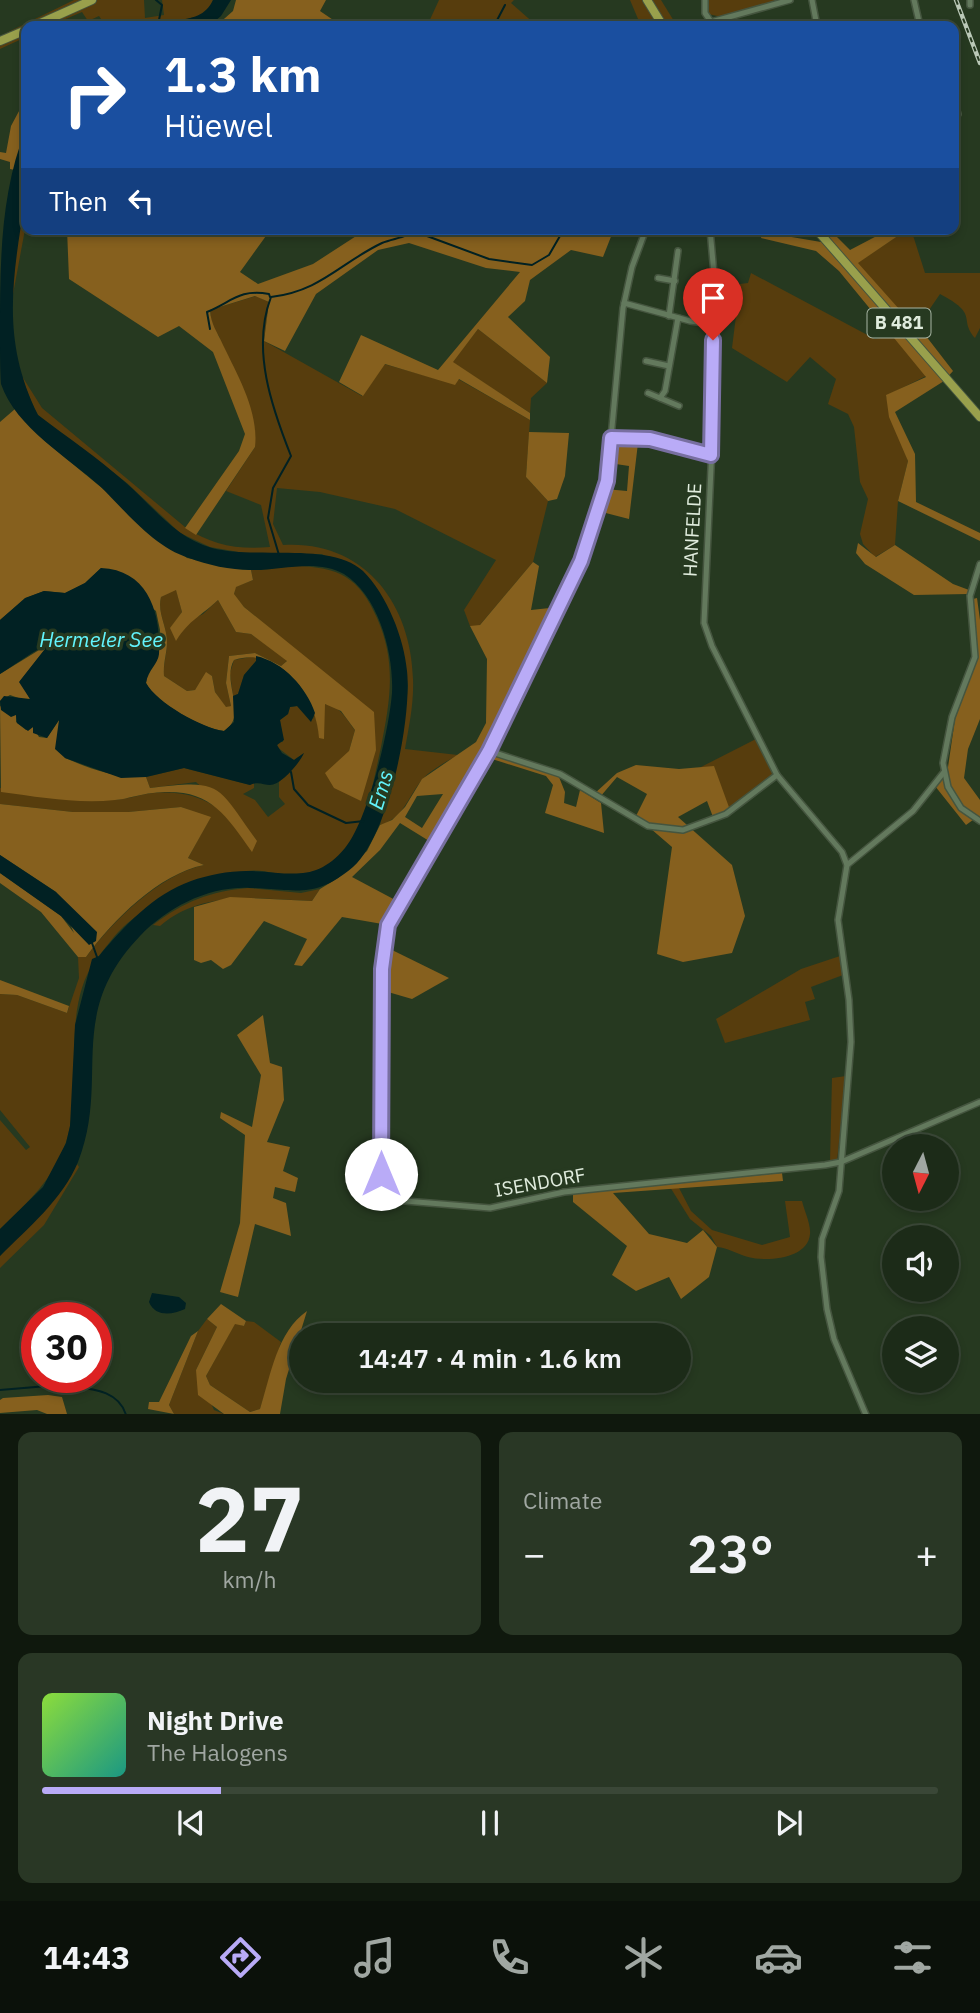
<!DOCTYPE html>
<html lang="en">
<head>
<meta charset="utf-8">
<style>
	body { margin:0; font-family:"IBM Plex Sans",sans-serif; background:#293725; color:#f1f3f6; height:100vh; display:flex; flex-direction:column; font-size:26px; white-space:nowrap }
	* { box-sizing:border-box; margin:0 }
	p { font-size:23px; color:#a0a7a2 }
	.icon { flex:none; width:38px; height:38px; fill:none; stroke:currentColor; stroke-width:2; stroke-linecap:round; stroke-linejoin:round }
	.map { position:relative; height:1414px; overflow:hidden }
	.drawer { display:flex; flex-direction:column; gap:18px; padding:18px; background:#0f180d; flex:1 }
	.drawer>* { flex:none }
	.top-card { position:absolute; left:21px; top:21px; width:938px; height:214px; border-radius:14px; box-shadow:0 4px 10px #0003,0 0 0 2px #3a4737; background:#1a4fa0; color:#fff; overflow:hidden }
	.needle { width:46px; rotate:186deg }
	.buttons { position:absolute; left:882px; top:1134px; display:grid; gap:14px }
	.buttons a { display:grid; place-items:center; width:77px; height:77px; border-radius:50%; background:#1c2b18; box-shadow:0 4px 10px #0003,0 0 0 2px #3a4737; font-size:35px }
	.speed { position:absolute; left:21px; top:1302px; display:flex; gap:14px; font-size:35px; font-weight:700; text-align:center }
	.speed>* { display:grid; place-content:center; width:91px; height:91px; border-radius:50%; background:#1c2b18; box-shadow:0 4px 10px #0003,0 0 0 2px #3a4737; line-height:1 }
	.speed .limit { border:10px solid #d22; background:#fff; color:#111 }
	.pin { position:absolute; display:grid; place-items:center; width:60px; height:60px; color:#fff; margin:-72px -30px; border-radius:50% 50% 50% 0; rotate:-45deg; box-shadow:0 0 7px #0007 }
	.pin .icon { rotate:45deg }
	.me { position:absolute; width:77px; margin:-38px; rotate:0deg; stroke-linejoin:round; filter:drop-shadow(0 0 5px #0008) }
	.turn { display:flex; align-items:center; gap:24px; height:147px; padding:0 28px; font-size:32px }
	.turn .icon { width:91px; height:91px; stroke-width:2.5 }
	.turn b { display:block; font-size:49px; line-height:60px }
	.then { display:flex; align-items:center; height:66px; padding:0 28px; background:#0003; gap:14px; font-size:26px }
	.big { font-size:52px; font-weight:600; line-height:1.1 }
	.drawer .widget { flex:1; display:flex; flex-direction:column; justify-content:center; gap:10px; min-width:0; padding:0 24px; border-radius:14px; background:#293725 }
	.drawer .dial { align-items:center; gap:0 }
	.dial b { font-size:91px; line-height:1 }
	.song { display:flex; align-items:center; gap:21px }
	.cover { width:84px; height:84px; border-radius:10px; background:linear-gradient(135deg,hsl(90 70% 55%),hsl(170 70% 35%)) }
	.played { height:7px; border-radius:4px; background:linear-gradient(90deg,#b9abf7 20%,#3a4737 20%) }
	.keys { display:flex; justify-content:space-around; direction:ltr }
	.heat { display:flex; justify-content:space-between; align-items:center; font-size:38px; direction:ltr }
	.drawer .tiles { flex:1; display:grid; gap:18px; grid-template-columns:1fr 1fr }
	.widget:last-child { grid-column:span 2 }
	.trip { position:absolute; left:289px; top:1323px; width:402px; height:70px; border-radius:35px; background:#1c2b18; box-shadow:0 4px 10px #0003,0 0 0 2px #3a4737; font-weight:600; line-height:70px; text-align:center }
	.tab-bar { display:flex; height:112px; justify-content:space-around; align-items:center; background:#0b110a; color:#a0a7a2 }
	.tab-bar .icon { width:49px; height:49px }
	.tab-bar .active { color:#b9abf7 }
	.tab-bar b { font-size:32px; color:#f1f3f6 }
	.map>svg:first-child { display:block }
</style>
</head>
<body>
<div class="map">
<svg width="980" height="1415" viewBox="0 0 980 1415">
	<rect width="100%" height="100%" fill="#263920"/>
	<!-- green -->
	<g fill="#573d0d">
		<path d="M74,0H144L145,18L164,15L162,0H213C210,7 207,12 199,16C185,21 123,26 106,26L99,16L88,21L82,12L49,26H26V37L0,49V36Z"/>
		<path d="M439,0H514L511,3L536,25L427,26Z"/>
		<path d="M630,0H661L677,26H641Z"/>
		<path d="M708,0H780L722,17L708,14Z"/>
		<path d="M26,190V224L11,305L12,347L20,373L42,408L185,527C211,545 238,550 270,547L261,505L226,491L255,447L219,336L212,327L210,310L256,296L269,302L264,341L362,396L384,364L455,384L458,379L530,420L526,477L548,501L533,562L479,626H470L464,610L496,560L395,509L320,492L277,488L273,524L283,545C363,540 411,602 413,679C414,703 409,726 405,749L458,755C446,762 430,770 421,781C408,797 403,819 380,825L404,723L408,686L402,647L377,589L322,554H250L210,547L180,533L127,483L38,415C0,341 9,272 26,190Z"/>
		<path d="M908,229H911L925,273H980V328L975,338C958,318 980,315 940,294L916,329L857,263Z"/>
		<path d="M751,273L875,339L893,336L926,376L886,396L908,461L898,501L895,545L875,557L863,544L860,534L868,499L860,482L854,427L848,414L828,404L836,379L810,357L787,382L732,348L740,284L748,283Z"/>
		<path d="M478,329L547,383L531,398L530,413L452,362Z"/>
		<path d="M295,566C339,567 359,577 377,618C397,663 390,701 381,747C371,793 360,865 304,875C285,878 265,868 246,871C236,872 143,911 134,918C119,928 106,947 95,961C60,1011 84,1089 66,1142C54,1179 27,1203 0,1229V1120L26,1150L30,1147L0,1110V994L17,995L67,1013L79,978L78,957H86C113,921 159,875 204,865L188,858L210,818L181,807L128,812H73L0,804V788C37,792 75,798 112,800C126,800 140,794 154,793C203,789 223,811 257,840L196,782L150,788L146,777L184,768L250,785L254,783V788L243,794L255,800L268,817L285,804L279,797V782L304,753L294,760L277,747L278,742H283L280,720L288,714L290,707L298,706L313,719L315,713L320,737L324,738V704C340,705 346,719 355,730L349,751L376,750L285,641L244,607L234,595L235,587L253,580L251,570Z"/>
		<path d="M573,576L578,578L497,751L394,926L388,925L489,751Z"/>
		<path d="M176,589L182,612L171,628L176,640L189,621L203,614L218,600L236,632L251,634L288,660L281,666L255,653L229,656L226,683L231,706L226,708L215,692L212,676L207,673L195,690L187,691L164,676C163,664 167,654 167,642C167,626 157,613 161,597Z"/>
		<path d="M256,656V661L244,675L238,694L233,696L230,673L234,660Z"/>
		<path d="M756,739L775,775L730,810L701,767Z"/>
		<path d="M248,888L301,893L320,889L312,901C260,899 203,889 160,926L153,925C183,902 211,891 248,888Z"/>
		<path d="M840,956L843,975L811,987L815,999L805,1002L810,1020L725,1043L716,1019L801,969Z"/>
		<path d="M846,1076L837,1161L830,1162L832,1078Z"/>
		<path d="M77,1164L79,1167L44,1225L0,1268V1256L64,1187Z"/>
		<path d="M670,1187L679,1188L691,1211L712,1230L762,1245L790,1237L785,1201H802C804,1210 811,1224 810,1234C808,1259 767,1262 748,1257C737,1254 728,1248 717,1247L711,1236L690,1219Z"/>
		<path d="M207,1319L217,1327L196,1370L214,1410L224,1414H174L169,1405L198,1331Z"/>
		<path d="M246,1321L254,1322L281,1342L260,1409L250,1412L210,1385L206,1376L235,1323L244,1326Z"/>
	</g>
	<!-- forest -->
	<g fill="#86601e" fill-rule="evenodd">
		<path d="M236,0H326L320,11L342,26H216L233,11Z"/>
		<path d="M26,98V129L15,170L10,169V162L0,159V152L6,153L11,126Z"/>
		<path d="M67,229H271L240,272L258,284L313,264L367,229H614L603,257L571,250L530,280L525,301L508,317L550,357L547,383L478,329L453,362L530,413V420L459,379L455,385L385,364L363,396L339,382L361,335L438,370L520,272L486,268L409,243L378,250L316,294L285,351L264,341L269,302L255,296L210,310C211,325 217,331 223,345C238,376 259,412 255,447L196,535L185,528L239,451L245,434L213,352L179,326L158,337L69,279Z"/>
		<path d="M820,229H829L850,250L890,229H908L858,263L916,328L919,327L953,371L944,381L895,412L915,454L916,502L980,533V541L898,501L908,461L889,417L886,395L926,377L839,271L816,251L761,238L762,232L821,242L827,238Z"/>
		<path d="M15,409L46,442L187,558L251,570L253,580L236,587L234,594L244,607L374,712L376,750L361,801L334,788L325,773L349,751L355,730L341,711L325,704L324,739L319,738C317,697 280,645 234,660C221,682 249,715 224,731C203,729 156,703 146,683L148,670L158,658L160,630L156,611L101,568L85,583L65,593L44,591L26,598L0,620V422ZM176,590L182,612L170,628L176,641C190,619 200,617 218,600L236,632L251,634L287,661L281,666L255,653L229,656L226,683L231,706L226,707L215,692L212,676L206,672L195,690L187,691L164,676C163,663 167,653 167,642C167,626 157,613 161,597Z"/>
		<path d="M529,432L569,433L565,476L557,499L548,501L526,477Z"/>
		<path d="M611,441L638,443L629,519L598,511L605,489L627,491L629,466L609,463Z"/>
		<path d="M858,543L876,557L895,545L953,584L969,590L968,594L914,595L865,564L856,553Z"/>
		<path d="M533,562L539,566L531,610L559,607L500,730L434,844L400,823L380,850L352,877L399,902L388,925L342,917L302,966L294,965L307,939L264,921L231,965L223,969L211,960L201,963L194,960V907L230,897L312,901L320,889L338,878L367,851L380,825L392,820L405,807L422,779L476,742L486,723L487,659L470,626L480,625ZM443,794L422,828L405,817L417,796Z"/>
		<path d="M977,598L980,620V719L968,749L964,778L980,800V818L977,817L966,825L935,786L947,774L955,719L978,658L973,599Z"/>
		<path d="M44,647L45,649L20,681L30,699L27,701L10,695L0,701V674Z"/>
		<path d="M0,706L16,715V722L26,730L33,727L39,737L47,738L59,720L65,758C93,770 116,778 146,777L150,788C223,779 216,784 257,841L252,852C223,811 208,787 153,793C140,794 128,799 115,800C77,804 39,797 1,792Z"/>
		<path d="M494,755L559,777L565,792L564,803L576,807L580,790L601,803L604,833L545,813L553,785L546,776L492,759Z"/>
		<path d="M636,765L679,769L714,766L730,810L713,817L707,801L678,817L732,865L745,916L732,953L683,962L657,954L672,847L636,816L647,794L617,777L600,797L594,794L617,773Z"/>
		<path d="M0,804L73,812H128L181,807L211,817L188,858L204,865C159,874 113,920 86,957H78L41,912L0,883V873L61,916L74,933L56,892L0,855Z"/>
		<path d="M390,949L449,978L412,999L388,992Z"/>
		<path d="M0,980L69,1006L67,1013L17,995L0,994Z"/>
		<path d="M263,1015L270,1063L282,1067L284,1100L267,1142L290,1147L283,1171L298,1178L295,1192L275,1187L273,1198L286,1203L291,1236L255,1224L238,1297L220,1292L240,1223L245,1135L220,1118L221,1112L252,1127L261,1075L237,1035Z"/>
		<path d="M782,1173L783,1181L613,1193L649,1234L687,1243L703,1230L717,1247L709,1277L681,1299L669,1277L636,1291L612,1275L627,1246L573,1202V1192Z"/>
		<path d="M221,1304L246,1321L244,1326L235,1324L206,1376L210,1385L250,1412L260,1409C271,1374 277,1332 307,1311L286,1379L280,1414H224L198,1395L196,1370L217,1327L207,1319Z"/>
		<path d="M198,1331L169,1405L174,1414L148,1409L149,1402H159L191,1336Z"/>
		<path d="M48,1395L62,1397L67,1414H47L37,1410L0,1413V1400L3,1398Z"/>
	</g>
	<!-- water -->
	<g fill="#012123">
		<path d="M213,0H231L221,16L209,26H130C156,14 199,31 213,0Z"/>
		<path d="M26,129C26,150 29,173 26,193C13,277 0,338 38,415C67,437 98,458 125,482C153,506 175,538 212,548C257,560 331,541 363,571C387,595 404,638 407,671C412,718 389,835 353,867C314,900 295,889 250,888C209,886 168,907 140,936C64,1015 111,1078 78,1162C63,1199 28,1228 0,1256V1229L43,1187L66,1143L70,1126L75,1025L92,959L99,956C124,926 154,894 191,881C208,875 228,871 247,871C288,871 314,885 345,848C368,820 389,731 392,693C394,654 379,596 344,574C316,558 280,571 250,570C231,570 207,565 189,558C154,547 126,512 101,487C68,457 16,428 1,384C0,370 0,348 0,334C0,265 0,193 26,129Z"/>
		<path d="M101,568C149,570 161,614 159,654C158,664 148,670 146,683C157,703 202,728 224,731L234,722L233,696L238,694L244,675L256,661V656C283,662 307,688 315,713L311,722L297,706L290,707L288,714L280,720L284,740L277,745L282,753L294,760L304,753C299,764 281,785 270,785C264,785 258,781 250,785L184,768L146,777L121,778L65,758L55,749L59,720L47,738L33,733V727L28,731L17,723L16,715L11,717L1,710L0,701L4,696L30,699L19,682L45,649L43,647C27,655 15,665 0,674V620L25,598L44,591L65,593L85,583Z"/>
		<path d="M0,855L56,892L97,932L96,941L89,945L61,916L0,873Z"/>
		<path d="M152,1293L179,1297L186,1303L185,1309C172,1315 155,1317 149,1302Z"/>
	</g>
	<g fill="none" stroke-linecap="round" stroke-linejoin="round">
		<!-- stream -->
		<g stroke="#012123" stroke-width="2">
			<path d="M156,0L162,5L159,20"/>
			<path d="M494,26L505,5"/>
			<path d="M411,236H427L489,259L532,265L549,255L564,229"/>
			<path d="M210,329L207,312C233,301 239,289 269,294L270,297"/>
			<path d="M279,555L268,518L273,488L291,456C272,408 251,349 271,297C321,291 340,263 382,243C393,238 408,238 416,229"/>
			<path d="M291,772L294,789L308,805L346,823L364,821"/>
			<path d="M92,943L97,957"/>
			<path d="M64,1385C87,1389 118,1388 126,1415"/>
			<path d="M0,1390L59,1385"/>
		</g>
		<!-- minor casing -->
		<g stroke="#45553f" stroke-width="8">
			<g id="minor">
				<path d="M705,0V13L711,22"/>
				<path d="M812,0L817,26"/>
				<path d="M914,0L920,26"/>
				<path d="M970,0V5"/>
				<path d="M711,22L790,0"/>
				<path d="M954,102L958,114L954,116"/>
				<path d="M646,229L632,267L623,308L607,481L581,561L489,751L399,902L385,934L381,1193L393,1200L490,1208L564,1192L825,1165L841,1162L980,1102"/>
				<path d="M710,229L714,274V402L704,623L712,646L777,775L842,852L847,865L838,920L849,1000L851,1042L839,1191L822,1239L821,1257L827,1309L834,1339L866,1415"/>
				<path d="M658,278L675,281"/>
				<path d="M624,303L690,321L714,324"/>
				<path d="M669,316L678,251"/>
				<path d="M646,361L669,366"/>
				<path d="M648,393L679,406"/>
				<path d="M660,398L665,391L678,318"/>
				<path d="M611,438L650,439L711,455"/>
				<path d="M980,564L970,596L975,657L952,717L943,763L948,787L961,808L980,821"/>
				<path d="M489,751L560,774L648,826L683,830L726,814L777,775"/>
				<path d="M847,865L913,811L944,772"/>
			</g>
		</g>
		<!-- primary casing -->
		<g stroke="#45553f" stroke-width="10">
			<g id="primary">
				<path d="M647,0L663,26"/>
				<path d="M34,26L92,0"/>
				<path d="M0,41L26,30"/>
				<path d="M816,229L980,417"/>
			</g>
		</g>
		<!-- minor -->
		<use href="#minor" stroke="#63795d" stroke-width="5"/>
		<!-- primary -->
		<use href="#primary" stroke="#99a04c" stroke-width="8"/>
		<!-- rail casing -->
		<g stroke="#bac8b7" stroke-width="4.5">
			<path id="rail" d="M956,0L980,63"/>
		</g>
		<!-- rail -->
		<use href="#rail" stroke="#263920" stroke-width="2" stroke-dasharray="5" stroke-linecap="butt"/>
	</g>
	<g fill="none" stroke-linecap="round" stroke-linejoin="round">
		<!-- route casing -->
		<g stroke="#786fa1" stroke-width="18">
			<path id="route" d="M381,1174L382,969L388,925L489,751L581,561L607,481L611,438L650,439L711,455L713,340"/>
		</g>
		<!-- route -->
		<use href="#route" stroke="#b9abf7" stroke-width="12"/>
	</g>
	<g text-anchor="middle" stroke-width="7" stroke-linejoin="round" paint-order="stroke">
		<!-- shield labels -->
		<rect fill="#263920" stroke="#a8b6a4" stroke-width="2" x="867.5" y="308.5" width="63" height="29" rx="5"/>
		<g font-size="18" font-weight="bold" fill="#e0ecdd">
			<text x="899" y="329">B 481</text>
		</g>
		<!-- street labels -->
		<g font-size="19" fill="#e0ecdd" stroke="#263920">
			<text transform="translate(692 530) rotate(-87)" y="7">HANFELDE</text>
			<text transform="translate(540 1182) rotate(-10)" y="7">ISENDORF</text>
		</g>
		<!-- water labels -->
		<g font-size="21" font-style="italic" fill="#62f4fc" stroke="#263920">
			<text x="101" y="647">Hermeler See</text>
			<text transform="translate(381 790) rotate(-73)" y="7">Ems</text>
		</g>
	</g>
</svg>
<div class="buttons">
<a><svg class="needle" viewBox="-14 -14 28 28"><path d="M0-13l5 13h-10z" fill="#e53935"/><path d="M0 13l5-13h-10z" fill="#a0a7a2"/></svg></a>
<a><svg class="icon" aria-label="sound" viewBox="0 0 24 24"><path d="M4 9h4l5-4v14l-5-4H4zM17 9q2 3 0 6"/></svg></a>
<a><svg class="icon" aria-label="layers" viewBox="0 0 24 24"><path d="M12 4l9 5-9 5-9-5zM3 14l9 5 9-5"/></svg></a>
</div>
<div class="speed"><div class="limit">30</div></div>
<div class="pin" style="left:713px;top:340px;background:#d93025"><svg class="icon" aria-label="arrive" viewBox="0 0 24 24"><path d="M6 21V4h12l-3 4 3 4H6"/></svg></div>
<svg class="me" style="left:381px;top:1174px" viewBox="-20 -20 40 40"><circle r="19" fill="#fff"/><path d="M0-13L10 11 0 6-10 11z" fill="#b9abf7"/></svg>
<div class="trip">14:47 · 4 min · 1.6 km</div>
<div class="top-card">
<div class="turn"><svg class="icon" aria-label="right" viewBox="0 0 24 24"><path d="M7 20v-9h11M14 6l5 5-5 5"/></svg><div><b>1.3 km</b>Hüewel</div></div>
<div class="then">Then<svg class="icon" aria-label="left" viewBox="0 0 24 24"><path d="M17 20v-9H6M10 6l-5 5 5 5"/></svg></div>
</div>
</div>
<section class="drawer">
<div class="tiles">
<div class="widget dial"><b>27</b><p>km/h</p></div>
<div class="widget"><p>Climate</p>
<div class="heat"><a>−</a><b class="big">23°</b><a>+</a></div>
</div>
<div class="widget">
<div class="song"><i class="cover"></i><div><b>Night Drive</b><p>The Halogens</p></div></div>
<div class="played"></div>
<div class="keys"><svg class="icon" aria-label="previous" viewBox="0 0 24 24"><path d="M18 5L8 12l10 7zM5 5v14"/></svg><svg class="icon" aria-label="pause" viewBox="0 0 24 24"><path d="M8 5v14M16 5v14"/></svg><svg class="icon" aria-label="next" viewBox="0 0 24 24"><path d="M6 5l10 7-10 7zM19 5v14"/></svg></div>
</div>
</div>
</section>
<nav class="tab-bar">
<b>14:43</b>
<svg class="icon active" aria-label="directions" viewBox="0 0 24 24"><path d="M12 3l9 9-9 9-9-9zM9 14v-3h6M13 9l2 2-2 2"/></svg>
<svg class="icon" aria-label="music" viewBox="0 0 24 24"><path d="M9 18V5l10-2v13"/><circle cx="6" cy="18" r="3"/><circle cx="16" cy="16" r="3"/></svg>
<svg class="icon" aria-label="phone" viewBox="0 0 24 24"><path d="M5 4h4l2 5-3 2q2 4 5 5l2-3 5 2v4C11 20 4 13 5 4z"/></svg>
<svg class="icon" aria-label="climate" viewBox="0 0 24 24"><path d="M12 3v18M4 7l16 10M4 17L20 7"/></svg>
<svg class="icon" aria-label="car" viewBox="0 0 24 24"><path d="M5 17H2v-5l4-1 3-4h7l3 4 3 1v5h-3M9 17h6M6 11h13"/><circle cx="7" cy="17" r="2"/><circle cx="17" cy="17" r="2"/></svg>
<svg class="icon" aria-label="filters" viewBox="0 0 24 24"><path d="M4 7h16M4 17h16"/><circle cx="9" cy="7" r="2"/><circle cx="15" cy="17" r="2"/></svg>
</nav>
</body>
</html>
